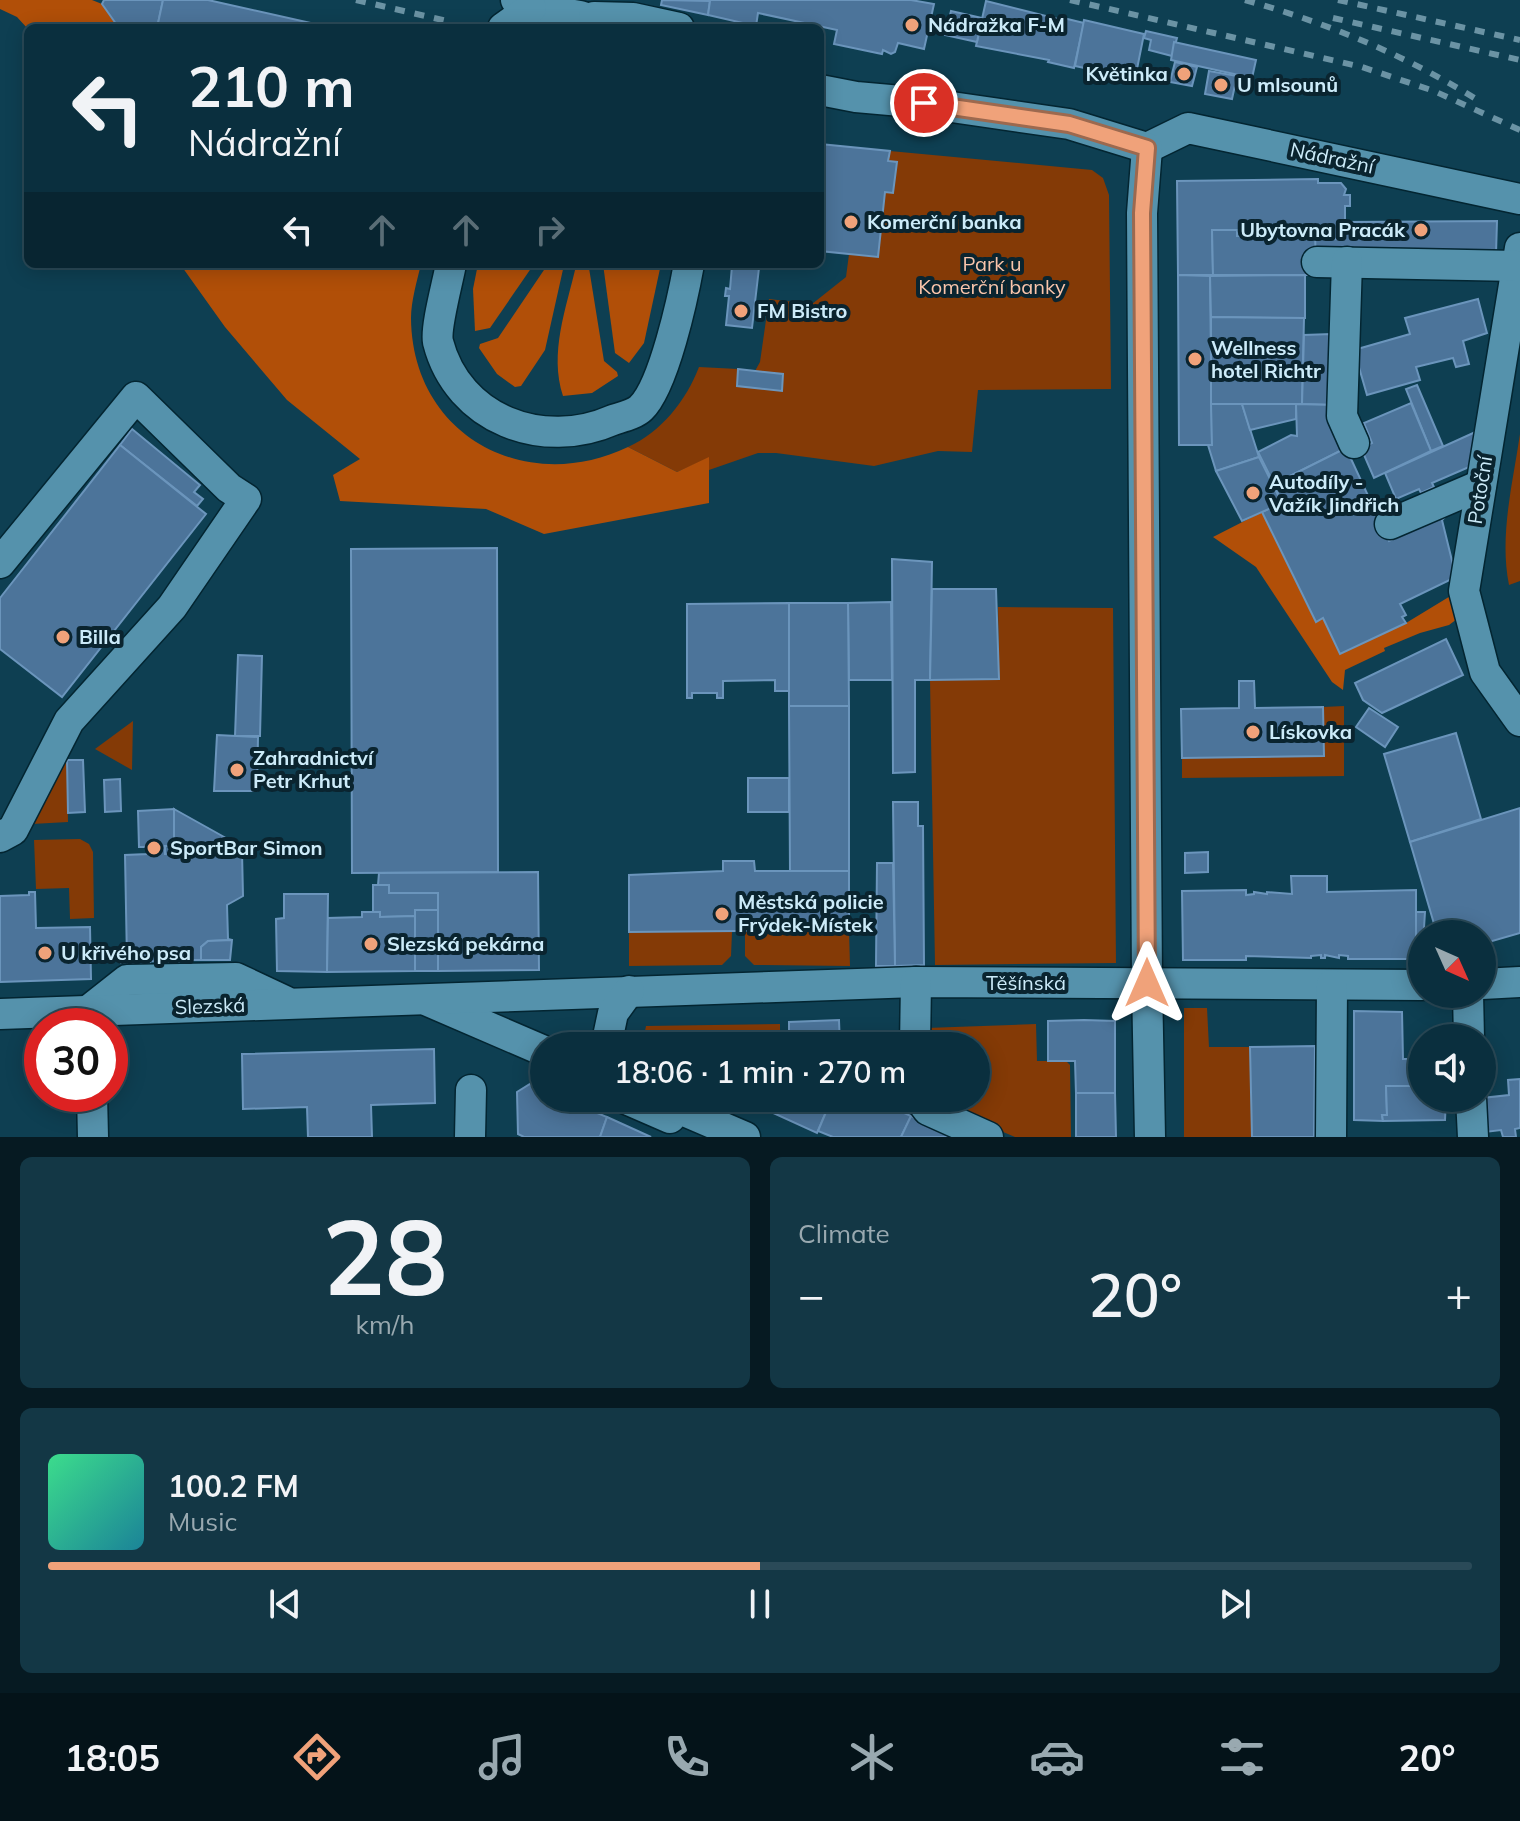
<!DOCTYPE html>
<html lang="en">
<head>
<meta charset="utf-8">
<style>
	body { margin:0; font-family:Mulish,sans-serif; background:#133745; color:#f1f3f6; height:100vh; display:flex; flex-direction:column; font-size:30px; white-space:nowrap }
	* { box-sizing:border-box; margin:0 }
	p { font-size:26px; color:#99a9b0 }
	.icon { flex:none; width:44px; height:44px; fill:none; stroke:currentColor; stroke-width:2; stroke-linecap:round; stroke-linejoin:round }
	.map { position:relative; height:1137px; overflow:hidden }
	.panel { display:flex; flex-direction:column; gap:20px; padding:20px; background:#061a22; flex:1 }
	.panel>* { flex:none }
	.guide { position:absolute; left:24px; top:24px; width:800px; height:244px; border-radius:12px; box-shadow:0 4px 20px #0003,0 0 0 2px #2a4a58; background:#0a2f3e; color:#f1f3f6; overflow:hidden }
	.needle { width:52px; rotate:135deg }
	.tools { position:absolute; left:1408px; top:920px; display:grid; gap:16px }
	.tools a { display:grid; place-items:center; width:88px; height:88px; border-radius:50%; background:#0a2f3e; box-shadow:0 4px 20px #0003,0 0 0 2px #2a4a58; font-size:40px }
	.speed { position:absolute; left:24px; top:1008px; display:flex; gap:16px; font-size:40px; font-weight:700; text-align:center }
	.speed>* { display:grid; place-content:center; width:104px; height:104px; border-radius:50%; background:#0a2f3e; box-shadow:0 4px 20px #0003,0 0 0 2px #2a4a58; line-height:1 }
	.speed .limit { border:12px solid #d22; background:#fff; color:#111 }
	.pin { position:absolute; display:grid; place-items:center; width:68px; height:68px; color:#fff; margin:-34px; border:4px solid #fff; border-radius:50%; box-shadow:0 2px 8px #0007 }
	.me { position:absolute; width:88px; margin:-44px; rotate:0deg; stroke-linejoin:round; filter:drop-shadow(0 0 6px #0008) }
	.turn { display:flex; align-items:center; gap:28px; height:168px; padding:0 32px; font-size:36px }
	.turn .icon { width:104px; height:104px; stroke-width:2.5 }
	.turn b { display:block; font-size:56px; line-height:68px }
	.lanes { display:flex; align-items:center; height:76px; padding:0 32px; background:#0003; justify-content:center; gap:40px; direction:ltr }
	.lanes .off { opacity:.35 }
	.big { font-size:60px; font-weight:600; line-height:1.1 }
	.panel .widget { flex:1; display:flex; flex-direction:column; justify-content:center; gap:12px; min-width:0; padding:0 28px; border-radius:12px; background:#133745 }
	.panel .dial { align-items:center; gap:0 }
	.dial b { font-size:104px; line-height:1 }
	.song { display:flex; align-items:center; gap:24px }
	.cover { width:96px; height:96px; border-radius:12px; background:linear-gradient(135deg,hsl(150 70% 55%),hsl(190 70% 35%)) }
	.played { height:8px; border-radius:4px; background:linear-gradient(90deg,#f0a27a 50%,#2a4a58 50%) }
	.keys { display:flex; justify-content:space-around; direction:ltr }
	.heat { display:flex; justify-content:space-between; align-items:center; font-size:44px; direction:ltr }
	.panel .tiles { flex:1; display:grid; gap:20px; grid-template-columns:1fr 1fr }
	.widget:last-child { grid-column:span 2 }
	.trip { position:absolute; left:530px; top:1032px; width:460px; height:80px; border-radius:40px; background:#0a2f3e; box-shadow:0 4px 20px #0003,0 0 0 2px #2a4a58; font-weight:600; line-height:80px; text-align:center }
	.tab-bar { display:flex; height:128px; justify-content:space-around; align-items:center; background:#041319; color:#99a9b0 }
	.tab-bar .icon { width:56px; height:56px }
	.tab-bar .on { color:#f0a27a }
	.tab-bar b { font-size:36px; color:#f1f3f6 }
	.map>svg:first-child { display:block }
</style>
</head>
<body>
<div class="map">
<svg width="1520" height="1137" viewBox="0 0 1520 1137">
	<rect width="100%" height="100%" fill="#0e3f52"/>
	<!-- green -->
	<g fill="#843a06">
		<path d="M890,151L1092,170L1103,178L1109,195L1111,389L978,390L972,452L938,451L874,466L776,453H758L709,470V458L677,472L628,447C661,432 686,401 699,367L738,369L737,386L782,390L783,374L755,371L760,362L769,299L812,304L846,277L849,254L878,257L885,192H893L897,163L888,161Z"/>
		<path d="M1520,434V581L1509,585C1499,536 1513,482 1520,434Z"/>
		<path d="M998,607L1113,608L1116,963L935,965L930,680L999,679Z"/>
		<path d="M1344,706V776L1182,778V758L1324,756L1323,707Z"/>
		<path d="M133,721L132,770L95,749Z"/>
		<path d="M62,756L67,760L68,822L32,824Z"/>
		<path d="M80,839L89,844L93,852L94,918L70,919L69,888L36,889L34,840Z"/>
		<path d="M849,930L850,966L754,965L745,956V932Z"/>
		<path d="M629,932H732L731,956L722,965L629,966Z"/>
		<path d="M1184,1008H1207L1209,1047H1250L1252,1137H1184Z"/>
		<path d="M780,1024V1046H642L646,1026Z"/>
		<path d="M1036,1024L1037,1061H1066L1070,1065L1071,1137H1015L935,1103L932,1098H976V1046H925L926,1028Z"/>
	</g>
	<!-- forest -->
	<g fill="#b14f08">
		<path d="M0,0H92L102,4L119,28L28,29L17,17L0,9Z"/>
		<path d="M180,264H421C417,281 411,301 411,318C412,436 526,496 628,447L677,472L709,457V503L544,534L486,509L340,501L333,475L360,459L287,400L225,327Z"/>
		<path d="M478,264H534L490,328L475,331L473,289Z"/>
		<path d="M548,264L564,265L545,350L521,386L515,387L497,374L479,348L480,344L498,338Z"/>
		<path d="M580,264H587L589,268L604,361L617,372L618,376L592,393L563,396C549,353 566,309 576,266Z"/>
		<path d="M603,264H661L644,343L629,363L615,353Z"/>
		<path d="M1262,512L1315,621L1323,618L1340,654L1406,623L1457,592V619L1449,625L1420,633L1384,648L1385,651L1345,670L1343,690L1332,682L1256,567L1213,537Z"/>
	</g>
	<!-- building -->
	<g fill="#4c749a" stroke="#6b95bc" stroke-width="2">
		<path d="M104,0H163L157,28H119L102,4Z"/>
		<path d="M163,0H208L333,28H157Z"/>
		<path d="M662,0L710,1L708,15L661,5Z"/>
		<path d="M707,0H911L934,4L924,49L898,43L895,52L891,54L883,50L882,54L834,44L837,30L758,13L756,26L708,15L710,1Z"/>
		<path d="M986,1L1058,19L1059,17L1084,23L1074,68L1048,62L1049,60L976,46Z"/>
		<path d="M951,11L982,18L977,42L945,35Z"/>
		<path d="M1084,20L1144,34L1135,79L1075,66Z"/>
		<path d="M1146,31L1177,38L1172,56L1149,50L1151,40L1144,38Z"/>
		<path d="M1174,42L1256,60L1252,78L1171,60Z"/>
		<path d="M1175,62L1197,67L1192,86L1170,82Z"/>
		<path d="M1209,71L1237,76L1232,99L1205,94Z"/>
		<path d="M820,144L890,151L888,161L897,162L893,193L885,192L878,257L820,251Z"/>
		<path d="M1318,179V183H1341L1346,189L1344,195H1350V206H1345V239H1315V229H1258V236H1237V230H1212L1213,275H1178L1177,181Z"/>
		<path d="M1497,221L1496,254L1315,253V239H1345V222Z"/>
		<path d="M1258,229H1315L1316,275H1213L1212,230H1237V236H1258Z"/>
		<path d="M732,266L759,268L752,328L726,325L729,296H725L726,288L730,289Z"/>
		<path d="M1178,275L1210,276L1212,445H1179Z"/>
		<path d="M1305,275V318L1211,317L1210,276Z"/>
		<path d="M1478,299L1487,333L1463,341L1469,364L1456,367L1453,358L1416,367L1420,380L1367,395L1354,350L1410,334L1405,318Z"/>
		<path d="M1211,317L1304,318L1302,404H1211Z"/>
		<path d="M1331,334L1334,405L1302,404L1304,335Z"/>
		<path d="M738,369L783,374L782,391L737,386Z"/>
		<path d="M1417,385L1443,446L1431,451L1406,389Z"/>
		<path d="M1411,403L1431,451L1374,478L1361,448L1372,443L1364,423Z"/>
		<path d="M1211,404H1242L1259,457L1216,471L1208,445H1212Z"/>
		<path d="M1242,404H1296V419L1250,430Z"/>
		<path d="M1296,404L1334,405L1346,448L1274,484L1258,452L1291,435L1297,436Z"/>
		<path d="M132,429L200,485L194,492L203,499L197,506L120,445Z"/>
		<path d="M1482,429L1476,464L1432,483L1434,487L1421,493L1419,489L1396,499L1385,473Z"/>
		<path d="M120,445L206,514L62,697L0,649V598Z"/>
		<path d="M1346,448L1389,541L1447,515L1442,520L1456,577L1400,604L1406,615L1402,617L1406,623L1340,654L1323,618L1316,622L1262,512L1282,503L1274,484Z"/>
		<path d="M1259,457L1282,503L1242,521L1216,471Z"/>
		<path d="M497,548L498,872L352,873L351,549Z"/>
		<path d="M892,559L932,562L930,680H915V772L893,773Z"/>
		<path d="M932,589H996L999,679L930,680Z"/>
		<path d="M891,602L892,680H849L848,603Z"/>
		<path d="M789,603V691H775V680L723,681V698H717V693H692V698H687V604Z"/>
		<path d="M789,603H848L849,706H789Z"/>
		<path d="M1446,639L1463,675L1382,713L1363,700L1355,683Z"/>
		<path d="M238,655L262,656L260,736H235Z"/>
		<path d="M1239,681H1254L1255,708L1323,707L1324,756L1182,758L1181,709L1239,708Z"/>
		<path d="M789,706H849V871H790Z"/>
		<path d="M1369,708L1398,727L1385,747L1356,727Z"/>
		<path d="M1456,733L1481,819L1410,842L1384,754Z"/>
		<path d="M217,735L258,737L257,791H214Z"/>
		<path d="M67,760H83L85,812L68,813Z"/>
		<rect x="748" y="778" width="41" height="34"/>
		<path d="M120,779L121,811L105,812L104,780Z"/>
		<path d="M893,802H918V826H923L924,965L895,966Z"/>
		<path d="M1520,808V933L1482,944V934H1437L1410,842Z"/>
		<path d="M174,809V846H165V854L242,852L243,896L227,905L228,939L232,940L208,941L201,947V960H191V963L150,961V964L137,962V964L128,965V962L120,963L127,961L125,855L148,854V847H139L138,811Z"/>
		<path d="M174,809L242,847V852L165,854V846H174Z"/>
		<path d="M1208,852V872L1185,873V853Z"/>
		<path d="M723,861H754L755,871H849V930L629,932V875L723,871Z"/>
		<path d="M877,863H893L895,966H876Z"/>
		<path d="M538,872L539,970L438,971V893H389V885H378L379,873Z"/>
		<path d="M1291,876H1327V892L1416,890V959H1348V956L1339,955V958L1325,955V958H1321V955L1311,956V958L1246,956V960H1183L1182,891L1246,890V895L1254,894V892L1267,894V892L1292,894Z"/>
		<path d="M373,885H389V893H438V910H415V916L380,917V912H373Z"/>
		<path d="M29,892H35L36,928L90,927L91,979L0,982V896L29,895Z"/>
		<path d="M284,894H328L327,972L277,971L276,919L284,918Z"/>
		<rect x="415" y="910" width="23" height="61"/>
		<path d="M362,912H380V917L415,916V971L327,972L328,918L362,917Z"/>
		<path d="M1416,912H1425L1422,959H1416Z"/>
		<path d="M232,940L230,960H201V947L208,941Z"/>
		<path d="M1354,1011L1402,1012L1403,1059H1422V1086H1386L1387,1115H1382L1383,1121L1354,1120Z"/>
		<path d="M839,1020L840,1046H789V1022Z"/>
		<path d="M1084,1020L1115,1021V1093H1076L1075,1061H1048V1021Z"/>
		<path d="M1315,1046L1314,1137H1252L1250,1047Z"/>
		<path d="M434,1049L435,1103L371,1105L372,1137H308L307,1107L243,1109L242,1054Z"/>
		<path d="M1520,1079V1128L1515,1129L1516,1137H1503L1501,1130L1477,1133L1473,1099L1509,1095L1508,1080Z"/>
		<path d="M530,1084L544,1091V1098H561L607,1117L600,1137H524L518,1134L517,1092Z"/>
		<path d="M1386,1086H1422V1098H1446L1445,1120L1383,1121L1382,1115H1387Z"/>
		<path d="M1076,1093H1115L1116,1137H1076Z"/>
		<path d="M777,1098H832L817,1133L771,1112Z"/>
		<path d="M832,1098H871L911,1116L901,1137H833L818,1131Z"/>
		<path d="M911,1116L959,1137H901Z"/>
		<path d="M607,1117L651,1137H600Z"/>
	</g>
	<g fill="none" stroke-linecap="round" stroke-linejoin="round">
		<!-- minor casing -->
		<g stroke="#032531" stroke-width="33">
			<g id="minor">
				<path d="M516,0L531,8L580,16L617,28"/>
				<path d="M594,17L633,18L679,28"/>
				<path d="M503,28L531,8"/>
				<path d="M820,90L856,97L924,103L1069,124L1147,148L1188,128L1520,199"/>
				<path d="M1147,148L1142,213L1147,983L1150,1137"/>
				<path d="M1520,248L1464,591L1485,672L1520,721"/>
				<path d="M1317,262L1517,266"/>
				<path d="M1347,262L1342,416L1354,443"/>
				<path d="M451,264C448,281 435,328 438,342C458,420 543,451 613,420C622,417 635,414 641,408C664,386 683,297 689,264"/>
				<path d="M1390,524L1481,485"/>
				<path d="M0,563L136,397L229,488L246,499L172,607L69,721L13,830L0,837"/>
				<path d="M1482,984L1520,982"/>
				<path d="M1468,994L1469,1038"/>
				<path d="M428,1001L544,1051"/>
				<path d="M89,1010L127,980L236,978L285,1001"/>
				<path d="M0,1014L916,982L1422,985"/>
				<path d="M606,1046L613,1013L629,991"/>
				<path d="M915,1046L916,982"/>
				<path d="M92,1094L93,1137"/>
				<path d="M624,1098L670,1118"/>
				<path d="M654,1098L745,1137"/>
				<path d="M919,1098L928,1110L988,1137"/>
				<path d="M1471,1098L1473,1137"/>
				<path d="M470,1137L471,1090"/>
				<path d="M1331,1137L1332,985"/>
			</g>
		</g>
		<!-- minor -->
		<use href="#minor" stroke="#5592ac" stroke-width="30"/>
		<!-- rail -->
		<g stroke="#6b93a4" stroke-width="6" stroke-dasharray="10 10" stroke-linecap="butt">
			<path d="M356,0L447,21"/>
			<path d="M1070,0L1362,67L1434,91L1520,130"/>
			<path d="M1245,0C1327,23 1403,54 1476,99"/>
			<path d="M1338,0L1520,40"/>
			<path d="M1333,18L1520,60"/>
		</g>
	</g>
	<g fill="none" stroke-linecap="round" stroke-linejoin="round">
		<!-- route casing -->
		<g stroke="#9c694f" stroke-width="20">
			<path id="route" d="M924,103L1069,124L1147,148L1142,213L1147,983"/>
		</g>
		<!-- route -->
		<use href="#route" stroke="#f0a27a" stroke-width="14"/>
	</g>
	<!-- markers -->
	<g fill="#f0a27a" stroke="#0a242f" stroke-width="3">
		<circle cx="912" cy="25" r="8"/>
		<circle cx="1184" cy="74" r="8"/>
		<circle cx="1221" cy="85" r="8"/>
		<circle cx="851" cy="222" r="8"/>
		<circle cx="1421" cy="230" r="8"/>
		<circle cx="741" cy="311" r="8"/>
		<circle cx="1195" cy="359" r="8"/>
		<circle cx="1253" cy="493" r="8"/>
		<circle cx="63" cy="637" r="8"/>
		<circle cx="1253" cy="732" r="8"/>
		<circle cx="237" cy="770" r="8"/>
		<circle cx="154" cy="848" r="8"/>
		<circle cx="722" cy="914" r="8"/>
		<circle cx="371" cy="944" r="8"/>
		<circle cx="45" cy="953" r="8"/>
	</g>
	<g text-anchor="middle" stroke-width="8" stroke-linejoin="round" paint-order="stroke">
		<!-- poi labels -->
		<g font-size="20" font-weight="bold" fill="#ccebf9" stroke="#0a242f" text-anchor="start">
			<text x="928" y="32">Nádražka F-M</text>
			<text x="1168" y="81" text-anchor="end">Květinka</text>
			<text x="1237" y="92">U mlsounů</text>
			<text x="867" y="229">Komerční banka</text>
			<text x="1405" y="237" text-anchor="end">Ubytovna Pracák</text>
			<text x="757" y="318">FM Bistro</text>
			<text x="1211" y="355">Wellness<tspan x="1211" dy="23">hotel Richtr</tspan></text>
			<text x="1269" y="489">Autodíly -<tspan x="1269" dy="23">Važík Jindřich</tspan></text>
			<text x="79" y="644">Billa</text>
			<text x="1269" y="739">Lískovka</text>
			<text x="253" y="765">Zahradnictví<tspan x="253" dy="23">Petr Krhut</tspan></text>
			<text x="170" y="855">SportBar Simon</text>
			<text x="738" y="909">Městská policie<tspan x="738" dy="23">Frýdek-Místek</tspan></text>
			<text x="387" y="951">Slezská pekárna</text>
			<text x="61" y="960">U křivého psa</text>
		</g>
		<!-- street labels -->
		<g font-size="20" fill="#ccebf9" stroke="#0a242f">
			<text transform="translate(1332 158) rotate(12)" y="7">Nádražní</text>
			<text transform="translate(1480 490) rotate(-81)" y="7">Potoční</text>
			<text x="1026" y="990">Těšínská</text>
			<text transform="translate(210 1006) rotate(-2)" y="7">Slezská</text>
		</g>
		<!-- park labels -->
		<g font-size="20" fill="#fac5ab" stroke="#0a242f">
			<text x="992" y="271">Park u<tspan x="992" dy="23">Komerční banky</tspan></text>
		</g>
	</g>
</svg>
<div class="tools">
<a><svg class="needle" viewBox="-14 -14 28 28"><path d="M0-13l5 13h-10z" fill="#e53935"/><path d="M0 13l5-13h-10z" fill="#99a9b0"/></svg></a>
<a><svg class="icon" aria-label="sound" viewBox="0 0 24 24"><path d="M4 9h4l5-4v14l-5-4H4zM17 9q2 3 0 6"/></svg></a>
</div>
<div class="speed"><div class="limit">30</div></div>
<div class="pin" style="left:924px;top:103px;background:#d93025"><svg class="icon" aria-label="arrive" viewBox="0 0 24 24"><path d="M6 21V4h12l-3 4 3 4H6"/></svg></div>
<svg class="me" style="left:1147px;top:983px" viewBox="-20 -20 40 40"><path d="M0-17L14 15 0 8-14 15z" fill="#f0a27a" stroke="#fff" stroke-width="4"/></svg>
<div class="trip">18:06 · 1 min · 270 m</div>
<div class="guide">
<div class="turn"><svg class="icon" aria-label="left" viewBox="0 0 24 24"><path d="M17 20v-9H6M10 6l-5 5 5 5"/></svg><div><b>210 m</b>Nádražní</div></div>
<div class="lanes"><svg class="icon" aria-label="left" viewBox="0 0 24 24"><path d="M17 20v-9H6M10 6l-5 5 5 5"/></svg><svg class="icon off" aria-label="ahead" viewBox="0 0 24 24"><path d="M12 20V5M6 11l6-6 6 6"/></svg><svg class="icon off" aria-label="ahead" viewBox="0 0 24 24"><path d="M12 20V5M6 11l6-6 6 6"/></svg><svg class="icon off" aria-label="right" viewBox="0 0 24 24"><path d="M7 20v-9h11M14 6l5 5-5 5"/></svg></div>
</div>
</div>
<section class="panel">
<div class="tiles">
<div class="widget dial"><b>28</b><p>km/h</p></div>
<div class="widget"><p>Climate</p>
<div class="heat"><a>−</a><b class="big">20°</b><a>+</a></div>
</div>
<div class="widget">
<div class="song"><i class="cover"></i><div><b>100.2 FM</b><p>Music</p></div></div>
<div class="played"></div>
<div class="keys"><svg class="icon" aria-label="previous" viewBox="0 0 24 24"><path d="M18 5L8 12l10 7zM5 5v14"/></svg><svg class="icon" aria-label="pause" viewBox="0 0 24 24"><path d="M8 5v14M16 5v14"/></svg><svg class="icon" aria-label="next" viewBox="0 0 24 24"><path d="M6 5l10 7-10 7zM19 5v14"/></svg></div>
</div>
</div>
</section>
<nav class="tab-bar">
<b>18:05</b>
<svg class="icon on" aria-label="directions" viewBox="0 0 24 24"><path d="M12 3l9 9-9 9-9-9zM9 14v-3h6M13 9l2 2-2 2"/></svg>
<svg class="icon" aria-label="music" viewBox="0 0 24 24"><path d="M9 18V5l10-2v13"/><circle cx="6" cy="18" r="3"/><circle cx="16" cy="16" r="3"/></svg>
<svg class="icon" aria-label="phone" viewBox="0 0 24 24"><path d="M5 4h4l2 5-3 2q2 4 5 5l2-3 5 2v4C11 20 4 13 5 4z"/></svg>
<svg class="icon" aria-label="climate" viewBox="0 0 24 24"><path d="M12 3v18M4 7l16 10M4 17L20 7"/></svg>
<svg class="icon" aria-label="car" viewBox="0 0 24 24"><path d="M5 17H2v-5l4-1 3-4h7l3 4 3 1v5h-3M9 17h6M6 11h13"/><circle cx="7" cy="17" r="2"/><circle cx="17" cy="17" r="2"/></svg>
<svg class="icon" aria-label="filters" viewBox="0 0 24 24"><path d="M4 7h16M4 17h16"/><circle cx="9" cy="7" r="2"/><circle cx="15" cy="17" r="2"/></svg>
<b>20°</b>
</nav>
</body>
</html>
